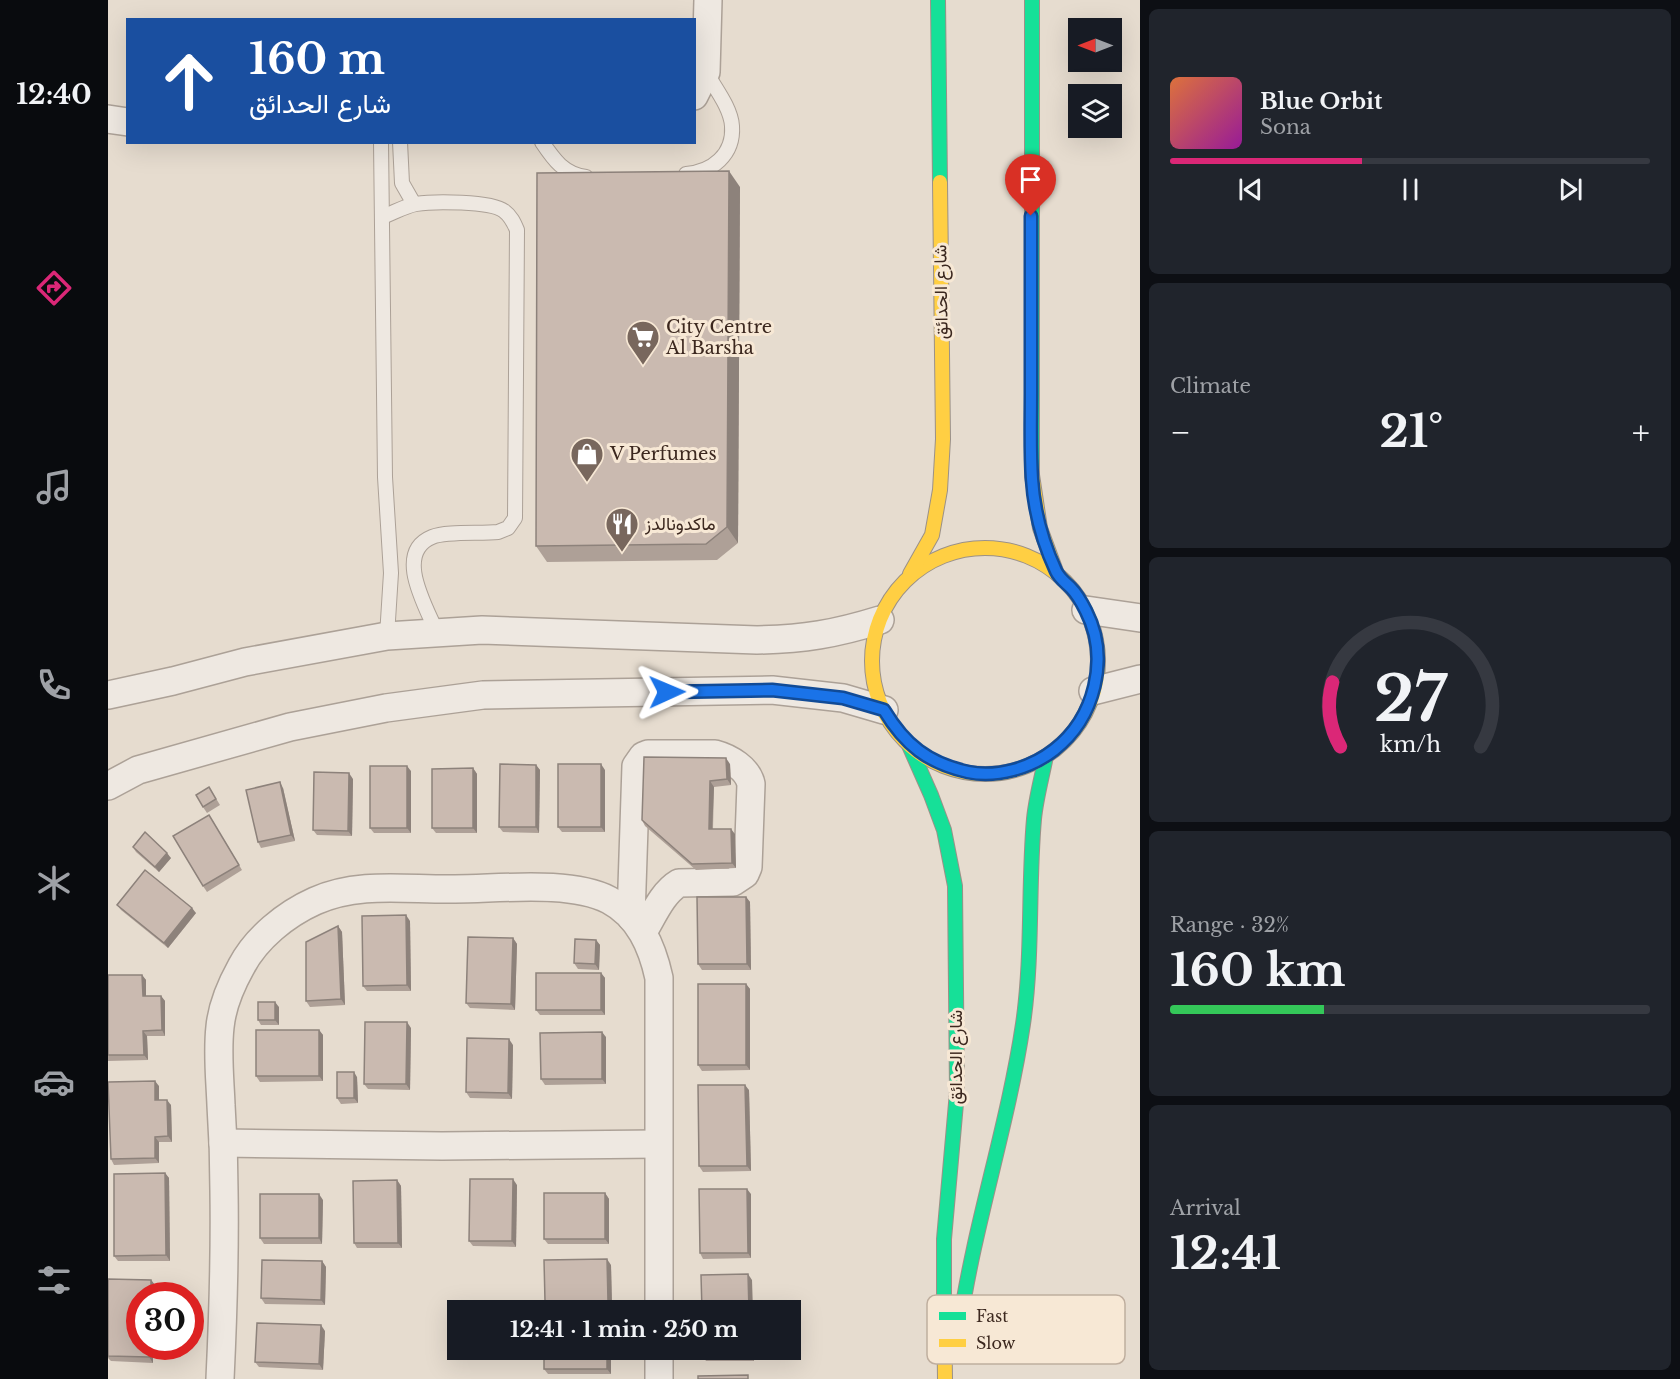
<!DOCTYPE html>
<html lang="en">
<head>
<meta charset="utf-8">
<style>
	body { margin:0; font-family:"Libre Baskerville",Vazirmatn,serif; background:#20242c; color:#f1f3f6; height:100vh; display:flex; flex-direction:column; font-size:22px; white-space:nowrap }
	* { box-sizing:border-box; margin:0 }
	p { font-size:20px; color:#9ea1a6 }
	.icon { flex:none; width:33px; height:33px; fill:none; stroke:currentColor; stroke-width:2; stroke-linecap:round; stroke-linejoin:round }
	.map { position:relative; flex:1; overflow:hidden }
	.drawer { display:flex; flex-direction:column; gap:9px; padding:9px; background:#0d0f14; width:540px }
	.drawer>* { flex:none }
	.banner { position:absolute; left:18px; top:18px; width:570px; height:126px; border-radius:0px; box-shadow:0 6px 24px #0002; background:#1a4fa0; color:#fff; overflow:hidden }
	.needle { width:39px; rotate:270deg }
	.controls { position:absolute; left:960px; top:18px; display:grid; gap:12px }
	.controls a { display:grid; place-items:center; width:54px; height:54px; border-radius:0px; background:#171b24; box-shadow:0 6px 24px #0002; font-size:30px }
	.speed { position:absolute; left:18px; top:1282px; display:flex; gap:12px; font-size:30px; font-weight:700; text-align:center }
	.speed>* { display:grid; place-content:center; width:78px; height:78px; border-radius:50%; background:#171b24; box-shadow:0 6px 24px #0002; line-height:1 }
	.speed .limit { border:9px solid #d22; background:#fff; color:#111 }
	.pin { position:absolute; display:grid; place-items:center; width:51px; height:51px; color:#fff; margin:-62px -26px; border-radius:50% 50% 50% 0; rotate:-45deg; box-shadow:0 0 6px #0007 }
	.pin .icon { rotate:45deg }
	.me { position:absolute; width:66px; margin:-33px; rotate:89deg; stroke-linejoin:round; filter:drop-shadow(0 0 4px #0008) }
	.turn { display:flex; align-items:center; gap:21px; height:126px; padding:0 24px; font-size:27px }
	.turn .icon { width:78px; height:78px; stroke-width:2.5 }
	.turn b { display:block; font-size:42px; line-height:51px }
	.big { font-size:45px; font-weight:700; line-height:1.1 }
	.drawer .widget { flex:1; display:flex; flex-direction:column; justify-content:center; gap:9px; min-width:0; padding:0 21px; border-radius:9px; background:#20242c }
	.drawer .dial { align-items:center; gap:0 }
	.dial svg { height:156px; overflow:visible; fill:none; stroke:#363941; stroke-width:7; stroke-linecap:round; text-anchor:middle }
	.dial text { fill:#f1f3f6; stroke:none }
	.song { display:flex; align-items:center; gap:18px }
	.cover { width:72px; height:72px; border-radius:9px; background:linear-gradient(135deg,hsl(20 70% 55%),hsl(300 70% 35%)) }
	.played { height:6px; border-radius:3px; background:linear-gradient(90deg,#db2777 40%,#363941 40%) }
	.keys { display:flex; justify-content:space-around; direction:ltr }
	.heat { display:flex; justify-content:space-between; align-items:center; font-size:33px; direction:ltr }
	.charge { height:9px; border-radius:4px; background:linear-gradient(90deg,#34c759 32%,#363941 0) }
	.trip { position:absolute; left:339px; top:1300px; width:354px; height:60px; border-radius:0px; background:#171b24; box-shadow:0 6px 24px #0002; font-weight:700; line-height:60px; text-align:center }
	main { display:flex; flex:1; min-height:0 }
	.tabs { display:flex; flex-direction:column; width:108px; justify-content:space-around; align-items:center; background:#090b0e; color:#9ea1a6 }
	.tabs .icon { width:42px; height:42px }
	.tabs .active { color:#db2777 }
	.tabs b { font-size:27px; color:#f1f3f6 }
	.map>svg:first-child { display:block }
</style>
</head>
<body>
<main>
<nav class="tabs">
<b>12:40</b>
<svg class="icon active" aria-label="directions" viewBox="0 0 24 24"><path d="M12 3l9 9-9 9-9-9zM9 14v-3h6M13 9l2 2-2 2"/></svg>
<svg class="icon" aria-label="music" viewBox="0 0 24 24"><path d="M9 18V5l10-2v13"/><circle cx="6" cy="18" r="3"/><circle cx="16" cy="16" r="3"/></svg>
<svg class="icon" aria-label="phone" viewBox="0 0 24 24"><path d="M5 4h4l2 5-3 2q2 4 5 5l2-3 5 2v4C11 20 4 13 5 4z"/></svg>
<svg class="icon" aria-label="climate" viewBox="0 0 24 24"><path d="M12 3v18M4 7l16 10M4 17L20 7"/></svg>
<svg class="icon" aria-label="car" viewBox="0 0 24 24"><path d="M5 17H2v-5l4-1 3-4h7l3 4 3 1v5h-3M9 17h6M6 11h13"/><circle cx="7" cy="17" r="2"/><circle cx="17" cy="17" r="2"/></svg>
<svg class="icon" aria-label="filters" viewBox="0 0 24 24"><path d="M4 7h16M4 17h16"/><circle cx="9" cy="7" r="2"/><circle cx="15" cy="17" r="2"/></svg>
</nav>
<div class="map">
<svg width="1032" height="1379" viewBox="0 0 1032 1379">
	<rect width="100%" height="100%" fill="#e6dccf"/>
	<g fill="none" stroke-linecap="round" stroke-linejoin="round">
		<!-- lane casing -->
		<g stroke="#aca197" stroke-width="16">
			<g id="lane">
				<path d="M273,142L277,477L283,573L279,636"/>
				<path d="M292,142L294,183L306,204"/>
				<path d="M434,142C446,160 456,174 478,177"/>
				<path d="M578,174C604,172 626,155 624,126C623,108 607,88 598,72"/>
				<path d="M274,217C285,213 297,206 308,204C325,201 383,201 396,211C403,216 406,223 409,230L407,518L400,528L390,532C373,534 339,531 324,537C285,553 319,608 329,633"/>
			</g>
		</g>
		<!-- street casing -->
		<g stroke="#aca197" stroke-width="30">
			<g id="street">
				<path d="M586,96L598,72L600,0"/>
				<path d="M0,119L20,122"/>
				<path d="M978,610L1032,618"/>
				<path d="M985,691L1032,679"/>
				<path d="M0,695L65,681L137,662L279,636L374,630L649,640C696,639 727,634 772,620"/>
				<path d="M0,786L30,770L182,727L278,708L375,695L664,690L735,698L776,710"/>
				<path d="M523,917L528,766L535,756L540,754H607C622,758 640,769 643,784L640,867L637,874L625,882L571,883C554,893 545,916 535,932"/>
				<path d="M115,1143L334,1146L550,1144"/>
				<path d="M551,1350V1379"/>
				<path d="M112,1379C115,1316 117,1254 116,1191C116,1162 115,1134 113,1105C112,1079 109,1053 112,1027C114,1006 123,985 133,967C148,938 178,914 207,901C251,881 300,890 347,889C391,889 462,880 501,900C531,916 544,946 551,978V1311"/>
			</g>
		</g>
		<!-- fast casing -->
		<g stroke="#9b9188" stroke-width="16">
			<g id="fast">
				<path d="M830,0L832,182"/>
				<path d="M924,0V475"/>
				<path d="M800,743L823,795L836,830L847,886L849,1092L836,1239V1302"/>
				<path d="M852,1323C867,1222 900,1125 915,1024C925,956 920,887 926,819C928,798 934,777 938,756"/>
			</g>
		</g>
		<!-- slow casing -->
		<g stroke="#9b9188" stroke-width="16">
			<g id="slow">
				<path d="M924,475L932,528L949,574"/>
				<circle cx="877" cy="661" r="113"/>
				<path d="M802,574L824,535L832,490L835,439L832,182"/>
				<path d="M836,1302L837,1379"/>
			</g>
		</g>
		<!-- lane -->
		<use href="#lane" stroke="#eee8e1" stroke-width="14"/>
		<!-- street -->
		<use href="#street" stroke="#eee8e1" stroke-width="27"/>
		<!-- fast -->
		<use href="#fast" stroke="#16e098" stroke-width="14"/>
		<!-- slow -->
		<use href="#slow" stroke="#ffcf43" stroke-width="14"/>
	</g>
	<!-- wall -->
	<g fill="#aea097">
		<path d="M632,187L630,543L609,560L439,562L428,546Z"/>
		<path d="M622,764L623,785L606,787L605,829L627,834L628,868L588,870L537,826L534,820Z"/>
		<path d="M428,765L432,770L431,833L395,832L391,827Z"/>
		<path d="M365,768L369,774V833H328L324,828Z"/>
		<path d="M497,770V832H454L450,827Z"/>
		<path d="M303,771V833H266L262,828Z"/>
		<path d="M245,779L244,836L209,835L205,830Z"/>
		<path d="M101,787L112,805L99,813L95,807Z"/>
		<path d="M175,788L187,841L153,848L150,842Z"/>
		<path d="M101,815L134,870L99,892L95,886Z"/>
		<path d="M25,847L63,858L51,872L28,852Z"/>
		<path d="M638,897L642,902L643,970H594L590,964Z"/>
		<path d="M9,905L88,913L60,948L13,910Z"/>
		<path d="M302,921L303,991H259L255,986Z"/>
		<path d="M230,926L234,932L237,1005L202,1007L198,1001Z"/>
		<path d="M405,938L409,944L407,1010L362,1008L358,1003Z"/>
		<path d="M488,940L492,945L491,970L470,969L466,963Z"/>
		<path d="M493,973L497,978V1015H432L428,1010Z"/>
		<path d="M0,975H34L38,980V996H53L57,1001V1036H39L40,1060L0,1061Z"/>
		<path d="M638,984L642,989V1070L594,1071L590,1065Z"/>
		<path d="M171,1007V1025H153L150,1020Z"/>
		<path d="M303,1028L302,1090L260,1089L256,1084Z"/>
		<path d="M211,1030L215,1035V1081L152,1082L148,1076Z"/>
		<path d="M498,1037V1084L437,1085L433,1079Z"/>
		<path d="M405,1045L404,1099L362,1098L358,1092Z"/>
		<path d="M249,1077L250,1103L233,1104L229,1098Z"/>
		<path d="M51,1086V1100L63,1105L64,1142H51V1163L6,1165L3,1159Z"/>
		<path d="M641,1090L643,1171L595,1172L591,1166Z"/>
		<path d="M57,1173L61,1178L62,1261H10L6,1256Z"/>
		<path d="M289,1180L293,1186L294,1248H249L246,1243Z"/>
		<path d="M409,1185L408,1247L365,1246L361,1241Z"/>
		<path d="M497,1193L501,1199V1244H440L436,1239Z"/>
		<path d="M643,1194V1258L595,1259L592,1253Z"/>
		<path d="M215,1200L214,1244H156L152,1238Z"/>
		<path d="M214,1261L218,1267L217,1305L157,1304L153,1298Z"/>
		<path d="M503,1265L504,1306L441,1307L437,1301Z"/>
		<path d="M0,1279L43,1280L47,1285V1296H32V1347H45V1363L3,1361L0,1358Z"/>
		<path d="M217,1331L215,1370L151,1367L147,1362Z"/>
		<path d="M503,1350V1374H440L436,1369Z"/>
		<path d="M594,1350H645L646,1361H598L595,1356Z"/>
	</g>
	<!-- shaded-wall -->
	<g fill="#8d827b">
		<path d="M621,171L632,187L630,543L619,527Z"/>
		<path d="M618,758L622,764L623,785L619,779Z"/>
		<path d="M493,764L497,770V832L493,827Z"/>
		<path d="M428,765L432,770L431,833L428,827Z"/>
		<path d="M299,766L303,771V833L299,828Z"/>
		<path d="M365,768L369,774V833L365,828Z"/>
		<path d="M241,773L245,779L244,836L240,831Z"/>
		<path d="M602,781L606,787L604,834L601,829Z"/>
		<path d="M172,782L175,788L187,841L183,835Z"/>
		<path d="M623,829L627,834L628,868L624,863Z"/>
		<path d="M59,853L63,858L51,872L47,867Z"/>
		<path d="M638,897L642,902L643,970L639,964Z"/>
		<path d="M84,908L88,913L60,948L56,943Z"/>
		<path d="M298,915L302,921L303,991L299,985Z"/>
		<path d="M230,926L234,932L237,1005L233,999Z"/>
		<path d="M405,938L409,944L407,1010L403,1004Z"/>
		<path d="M488,940L492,945L491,970L487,964Z"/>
		<path d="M493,973L497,978V1015L493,1010Z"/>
		<path d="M34,975L38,980V1001L35,996Z"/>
		<path d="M638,984L642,989V1070L638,1065Z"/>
		<path d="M53,996L57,1001V1036L54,1030Z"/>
		<path d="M167,1002L171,1007V1025L167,1020Z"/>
		<path d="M299,1022L303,1028L302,1090L298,1084Z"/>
		<path d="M211,1030L215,1035V1081L211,1076Z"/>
		<path d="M35,1031L39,1036L40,1060L36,1055Z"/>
		<path d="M494,1032L498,1037V1084L494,1079Z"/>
		<path d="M401,1039L405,1045L404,1099L400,1093Z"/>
		<path d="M246,1072L249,1077L250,1103L246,1098Z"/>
		<path d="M47,1081L51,1086V1105L47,1100Z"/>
		<path d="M637,1085L641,1090L643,1171L639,1166Z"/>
		<path d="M59,1100L63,1105L64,1142L60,1136Z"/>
		<path d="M47,1137L51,1142V1163L47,1158Z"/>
		<path d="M57,1173L61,1178L62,1261L58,1255Z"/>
		<path d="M405,1179L409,1185L408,1247L404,1241Z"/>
		<path d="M289,1180L293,1186L294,1248L290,1243Z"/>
		<path d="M639,1189L643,1194V1258L640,1253Z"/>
		<path d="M497,1193L501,1199V1244L497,1239Z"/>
		<path d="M211,1194L215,1200L214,1244L211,1238Z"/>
		<path d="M499,1259L503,1265L504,1306L500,1301Z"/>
		<path d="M214,1261L218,1267L217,1305L213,1300Z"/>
		<path d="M640,1274L644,1280L645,1311H641Z"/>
		<path d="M43,1280L47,1285V1296H43Z"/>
		<path d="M213,1325L217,1331L215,1370L211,1364Z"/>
		<path d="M41,1347H45V1363L41,1357Z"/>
		<path d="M499,1350H503V1374L499,1369Z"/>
		<path d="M642,1350H645L646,1361L642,1355Z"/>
	</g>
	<!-- building -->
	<g fill="#cabab0" stroke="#8d827b" stroke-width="1.5">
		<path d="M621,171L619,527L598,544L428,546L429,173Z"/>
		<path d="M536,757L618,758L619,779L602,781L601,829H623L624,863L584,864L534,820Z"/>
		<path d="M392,764L428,765V827H391Z"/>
		<rect x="450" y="764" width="43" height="63"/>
		<rect x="262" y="766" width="37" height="62"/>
		<path d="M365,768V828H324V769Z"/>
		<path d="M206,772L241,773L240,831L205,830Z"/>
		<path d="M172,782L183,835L150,842L138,790Z"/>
		<path d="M101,787L108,799L95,807L88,795Z"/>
		<path d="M101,815L131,865L95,886L65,836Z"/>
		<path d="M37,832L59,853L47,867L25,847Z"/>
		<path d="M37,870L84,908L56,943L9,905Z"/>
		<path d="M589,897H638L639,964H590Z"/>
		<path d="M298,915L299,985L255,986L254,916Z"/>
		<path d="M230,926L233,999L198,1001V942Z"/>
		<path d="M360,937L405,938L403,1004L358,1003Z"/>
		<path d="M467,939L488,940L487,964L466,963Z"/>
		<rect x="428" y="973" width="65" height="37"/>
		<path d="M0,975H34L35,996H53L54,1030L35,1031L36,1055H0Z"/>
		<rect x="590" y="984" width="48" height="81"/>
		<rect x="150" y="1002" width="17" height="18"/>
		<path d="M257,1022H299L298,1084H256Z"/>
		<rect x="148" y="1030" width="63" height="46"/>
		<path d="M494,1032V1079H433L432,1033Z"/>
		<path d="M359,1038L401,1039L400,1093L358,1092Z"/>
		<rect x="229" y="1072" width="17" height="26"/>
		<path d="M47,1081V1100H59L60,1136L47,1137V1158L3,1159L0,1082Z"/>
		<path d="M590,1085H637L639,1166H591Z"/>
		<path d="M57,1173L58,1255L6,1256V1174Z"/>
		<path d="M362,1179H405L404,1241H361Z"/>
		<path d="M289,1180L290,1243H246L245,1181Z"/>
		<path d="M591,1189H639L640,1253H592Z"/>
		<rect x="436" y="1193" width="61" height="46"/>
		<rect x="152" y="1194" width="59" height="44"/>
		<path d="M499,1259L500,1301H437L436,1260Z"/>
		<path d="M154,1260L214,1261L213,1300L153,1298Z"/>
		<path d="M640,1274L641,1311H594L593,1275Z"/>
		<path d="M0,1279L43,1280V1296H32V1347H41V1357L0,1356Z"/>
		<path d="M149,1323L213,1325L211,1364L147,1362Z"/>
		<rect x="436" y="1350" width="63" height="19"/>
		<path d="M594,1350H642V1355L595,1356Z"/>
		<path d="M640,1375V1379H590V1376Z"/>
	</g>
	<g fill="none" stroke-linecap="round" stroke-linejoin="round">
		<!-- route casing -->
		<g stroke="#114b97" stroke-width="15">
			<path id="route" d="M559,692L664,690L735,698L776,710C797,745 820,763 860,772C889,778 923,768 946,750C987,718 1002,658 978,611C974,603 969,594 963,588C958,583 951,578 948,571C935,543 926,510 924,479C922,451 923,422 923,393C923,334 923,275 923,216"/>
		</g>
		<!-- route -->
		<use href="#route" stroke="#1a73e8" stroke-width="10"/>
	</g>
	<!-- icons -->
	<defs>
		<g id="supermarket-pin" transform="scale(1.725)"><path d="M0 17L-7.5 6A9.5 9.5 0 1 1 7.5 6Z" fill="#78675d" stroke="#f7e8d5"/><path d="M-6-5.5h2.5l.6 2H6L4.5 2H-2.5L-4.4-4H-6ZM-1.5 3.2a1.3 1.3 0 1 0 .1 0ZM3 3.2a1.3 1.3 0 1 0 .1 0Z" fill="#fff"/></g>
		<g id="shop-pin" transform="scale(1.725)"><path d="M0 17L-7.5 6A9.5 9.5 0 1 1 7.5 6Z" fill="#78675d" stroke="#f7e8d5"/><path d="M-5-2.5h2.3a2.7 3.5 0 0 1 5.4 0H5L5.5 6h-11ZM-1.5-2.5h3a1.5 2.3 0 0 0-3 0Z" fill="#fff"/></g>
		<g id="restaurant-pin" transform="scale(1.725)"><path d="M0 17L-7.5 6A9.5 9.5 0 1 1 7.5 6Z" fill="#78675d" stroke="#f7e8d5"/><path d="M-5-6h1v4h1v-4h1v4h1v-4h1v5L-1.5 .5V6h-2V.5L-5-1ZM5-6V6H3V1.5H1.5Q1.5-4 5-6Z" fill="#fff"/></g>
	</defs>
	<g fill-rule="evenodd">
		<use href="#supermarket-pin" x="535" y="337"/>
		<use href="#shop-pin" x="479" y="454"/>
		<use href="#restaurant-pin" x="514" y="524"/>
	</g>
	<g text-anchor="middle" stroke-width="6" stroke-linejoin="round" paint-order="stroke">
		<!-- street labels -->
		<g font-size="18" fill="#3c281f" stroke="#f7e8d5">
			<text transform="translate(833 292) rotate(-91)" y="6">شارع الحدائق</text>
			<text transform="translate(848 1057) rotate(-90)" y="6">شارع الحدائق</text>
		</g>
		<!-- poi labels -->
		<g font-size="18" fill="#3c281f" stroke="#f7e8d5" text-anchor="start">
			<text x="558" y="333">City Centre<tspan x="558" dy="21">Al Barsha</tspan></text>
			<text x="502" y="460">V Perfumes</text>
			<text x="537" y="530">ماكدونالدز</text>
		</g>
	</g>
	<!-- legend -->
	<rect x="819" y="1295" width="198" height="69" rx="9" fill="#f7e8d5" stroke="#bfae9e" stroke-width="1.5"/>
	<rect x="831" y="1312" width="27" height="8" fill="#16e098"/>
	<rect x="831" y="1339" width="27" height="8" fill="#ffcf43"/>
	<g font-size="16" fill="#3c281f">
		<text x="868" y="1322">Fast</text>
		<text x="868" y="1349">Slow</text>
	</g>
</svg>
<div class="controls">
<a><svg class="needle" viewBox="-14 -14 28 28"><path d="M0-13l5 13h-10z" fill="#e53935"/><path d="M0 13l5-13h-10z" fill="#9ea1a6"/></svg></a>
<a><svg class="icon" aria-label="layers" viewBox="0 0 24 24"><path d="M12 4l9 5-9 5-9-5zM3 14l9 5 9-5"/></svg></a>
</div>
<div class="speed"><div class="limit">30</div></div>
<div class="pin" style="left:923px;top:216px;background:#d93025"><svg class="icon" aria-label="arrive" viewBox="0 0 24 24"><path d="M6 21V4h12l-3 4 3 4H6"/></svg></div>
<svg class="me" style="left:559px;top:692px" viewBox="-20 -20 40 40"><path d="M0-17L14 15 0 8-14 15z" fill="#1a73e8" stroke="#fff" stroke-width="4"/></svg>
<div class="trip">12:41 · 1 min · 250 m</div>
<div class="banner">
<div class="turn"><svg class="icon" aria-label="ahead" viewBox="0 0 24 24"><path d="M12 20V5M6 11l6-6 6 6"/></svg><div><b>160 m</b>شارع الحدائق</div></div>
</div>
</div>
<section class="drawer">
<div class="widget">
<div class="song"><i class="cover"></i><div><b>Blue Orbit</b><p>Sona</p></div></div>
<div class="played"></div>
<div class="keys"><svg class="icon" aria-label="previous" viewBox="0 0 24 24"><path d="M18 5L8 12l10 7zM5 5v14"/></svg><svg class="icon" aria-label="pause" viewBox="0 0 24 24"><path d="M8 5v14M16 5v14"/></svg><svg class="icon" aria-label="next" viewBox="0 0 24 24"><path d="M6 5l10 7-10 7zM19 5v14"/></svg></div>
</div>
<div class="widget"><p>Climate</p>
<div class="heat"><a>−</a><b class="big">21°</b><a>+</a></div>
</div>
<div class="widget dial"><svg viewBox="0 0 100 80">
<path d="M14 69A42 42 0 1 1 86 69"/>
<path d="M14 69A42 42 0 0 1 10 36" stroke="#db2777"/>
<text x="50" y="56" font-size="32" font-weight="700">27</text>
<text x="50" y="72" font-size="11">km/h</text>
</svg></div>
<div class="widget"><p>Range · 32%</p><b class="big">160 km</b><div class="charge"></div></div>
<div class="widget"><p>Arrival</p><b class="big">12:41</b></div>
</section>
</main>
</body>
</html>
